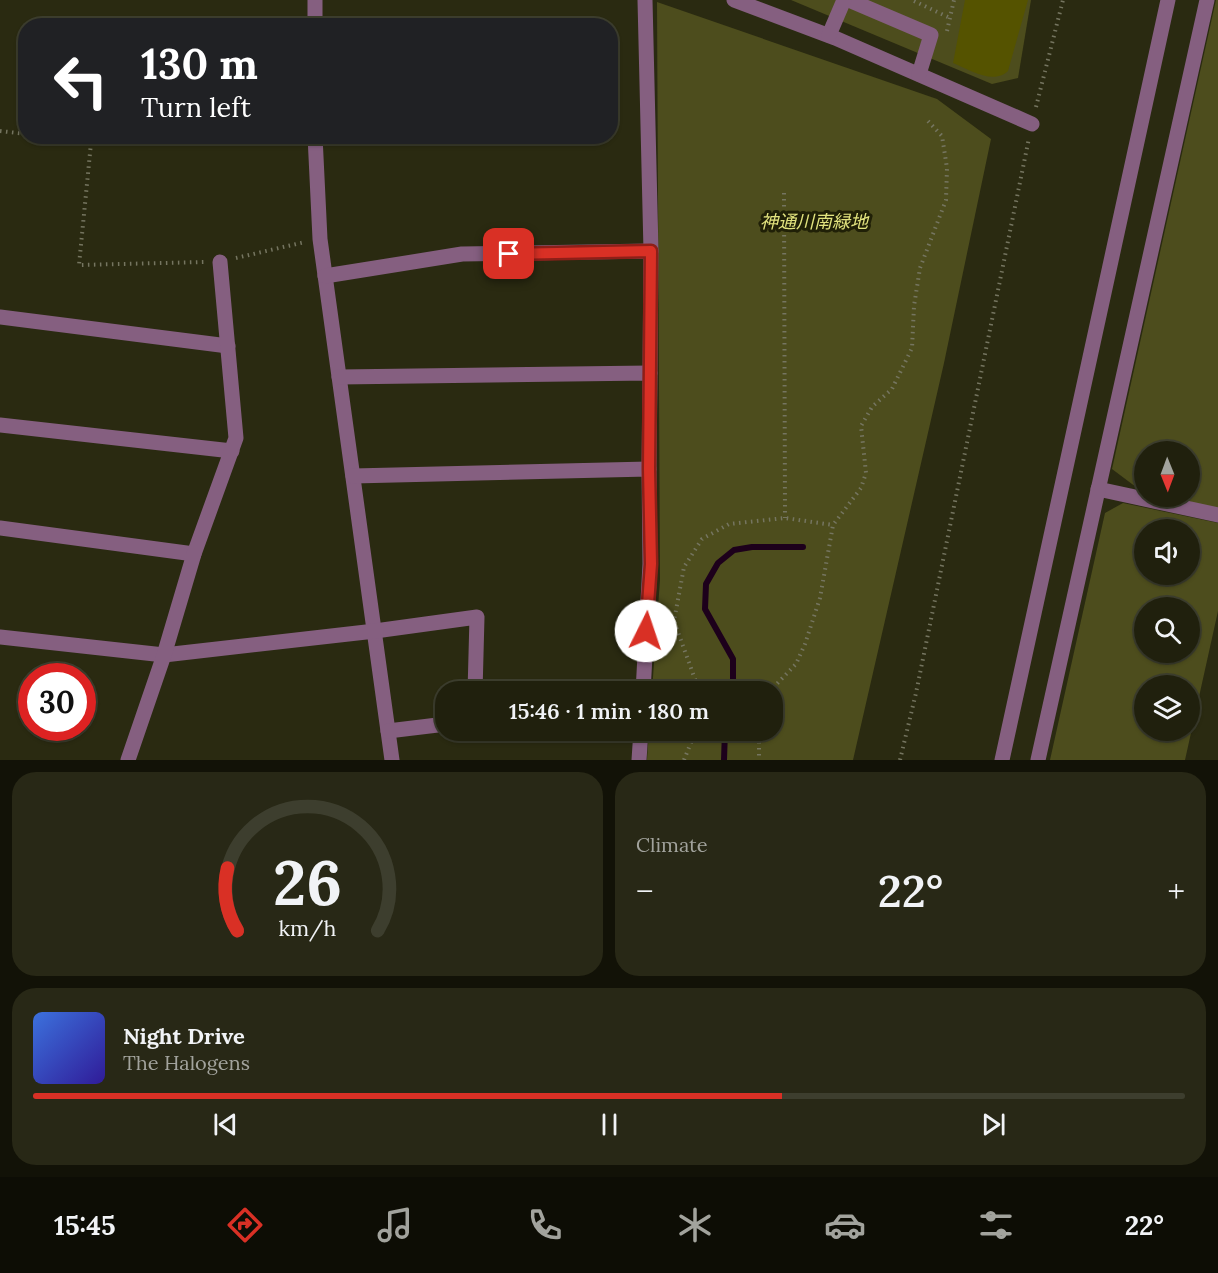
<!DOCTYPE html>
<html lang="en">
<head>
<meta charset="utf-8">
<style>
	body { margin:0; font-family:Lora,"Noto Sans JP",serif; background:#282816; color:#f1f3f6; height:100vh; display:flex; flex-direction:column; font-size:22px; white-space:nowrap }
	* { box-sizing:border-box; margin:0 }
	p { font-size:20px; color:#a2a39d }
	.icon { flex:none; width:33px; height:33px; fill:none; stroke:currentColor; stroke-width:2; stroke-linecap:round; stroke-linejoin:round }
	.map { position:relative; height:760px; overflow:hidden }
	.side { display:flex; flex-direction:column; gap:12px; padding:12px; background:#121207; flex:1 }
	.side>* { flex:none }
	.banner { position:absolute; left:18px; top:18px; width:600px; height:126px; border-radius:24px; box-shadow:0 2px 4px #0004,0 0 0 2px #3d3e2e; background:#202124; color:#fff; overflow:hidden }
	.needle { width:39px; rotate:179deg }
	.controls { position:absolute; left:1134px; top:441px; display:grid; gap:12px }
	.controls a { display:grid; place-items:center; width:66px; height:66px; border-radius:50%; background:#20200d; box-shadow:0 2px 4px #0004,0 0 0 2px #3d3e2e; font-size:30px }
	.speed { position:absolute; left:18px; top:663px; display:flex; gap:12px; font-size:30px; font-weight:700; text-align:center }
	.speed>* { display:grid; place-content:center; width:78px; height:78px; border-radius:50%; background:#20200d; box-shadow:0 2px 4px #0004,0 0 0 2px #3d3e2e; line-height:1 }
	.speed .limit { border:9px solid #d22; background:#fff; color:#111 }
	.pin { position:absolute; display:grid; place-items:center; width:51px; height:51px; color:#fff; margin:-26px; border-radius:12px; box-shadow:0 3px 9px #0006 }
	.me { position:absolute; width:66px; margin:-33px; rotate:4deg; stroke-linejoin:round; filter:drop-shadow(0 0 4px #0008) }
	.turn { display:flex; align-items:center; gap:21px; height:126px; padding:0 24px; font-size:27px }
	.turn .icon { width:78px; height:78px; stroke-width:2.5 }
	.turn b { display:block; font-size:42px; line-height:51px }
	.big { font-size:45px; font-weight:600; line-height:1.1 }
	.side .card { flex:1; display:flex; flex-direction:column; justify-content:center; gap:9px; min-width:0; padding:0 21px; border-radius:24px; background:#282816 }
	.side .dial { align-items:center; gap:0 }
	.dial svg { height:156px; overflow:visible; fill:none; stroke:#3d3e2e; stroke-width:7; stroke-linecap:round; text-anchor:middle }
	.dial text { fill:#f1f3f6; stroke:none }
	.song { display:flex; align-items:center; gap:18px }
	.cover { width:72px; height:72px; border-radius:9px; background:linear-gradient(135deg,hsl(220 70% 55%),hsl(250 70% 35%)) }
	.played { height:6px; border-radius:3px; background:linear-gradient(90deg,#d93025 65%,#3d3e2e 65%) }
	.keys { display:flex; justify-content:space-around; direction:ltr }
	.heat { display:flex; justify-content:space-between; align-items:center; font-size:33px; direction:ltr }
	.side .tiles { flex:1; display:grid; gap:12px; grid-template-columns:1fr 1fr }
	.card:last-child { grid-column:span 2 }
	.trip { position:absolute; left:435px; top:681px; width:348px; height:60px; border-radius:24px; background:#20200d; box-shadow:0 2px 4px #0004,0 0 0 2px #3d3e2e; font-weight:600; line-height:60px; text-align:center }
	.tabs { display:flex; height:96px; justify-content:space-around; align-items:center; background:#0d0d05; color:#a2a39d }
	.tabs .icon { width:42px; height:42px }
	.tabs .on { color:#d93025 }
	.tabs b { font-size:27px; color:#f1f3f6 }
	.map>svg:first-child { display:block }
</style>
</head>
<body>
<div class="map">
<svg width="1218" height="760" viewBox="0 0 1218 760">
	<rect width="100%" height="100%" fill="#2a2a11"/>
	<!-- green -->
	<g fill="#4d4d1d" fill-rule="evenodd">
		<path d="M791,0H1031L1018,78L992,84Z"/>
		<path d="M1216,0H1218V509L1161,497L1190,496V452H1144V493L1112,469Z"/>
		<path d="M657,2L937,99L991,139L944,363L853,760H647L649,731L772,730V692L652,691L660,580Z"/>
		<path d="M1123,503L1218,523V611L1185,760H1050L1105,513ZM1144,530H1190V574H1144ZM1144,608H1190V652H1144ZM1144,686H1190V730H1144Z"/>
	</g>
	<!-- forest -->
	<path fill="#555300" d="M965,0H1028L1008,71C993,85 970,70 953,63Z"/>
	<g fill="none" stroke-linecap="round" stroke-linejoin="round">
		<!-- stream -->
		<g stroke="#1d001b" stroke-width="6">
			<path d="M733,692V659L705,609L706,584L718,563L734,550L752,547H803"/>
			<path d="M724,760L725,730"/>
		</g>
		<!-- path -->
		<g stroke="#757560" stroke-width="4" stroke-dasharray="1.5 4.5" stroke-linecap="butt">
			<path d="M914,1L950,18"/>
			<path d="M947,31L954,0"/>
			<path d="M1036,107L1063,0"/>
			<path d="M0,131L26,134"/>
			<path d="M43,136L91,143L79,265L205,262"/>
			<path d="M784,193L785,518"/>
			<path d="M236,258L305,242"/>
			<path d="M696,692V682L674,621L684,567L702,539L729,524L785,518L833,525"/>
			<path d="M769,692L796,664L805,644L820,598L833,525L861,488L866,473L861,426L872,407L892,389L912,348L914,306L920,268L946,200L947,168L942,136L928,121"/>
			<path d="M759,730V760"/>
			<path d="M684,760L696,730"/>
			<path d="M900,760L916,693L1029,138"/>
		</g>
		<!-- minor -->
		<g stroke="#855f80" stroke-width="15">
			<path d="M645,0L651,251"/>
			<path d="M734,0L835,38L1032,124"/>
			<path d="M849,0L931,35L919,74"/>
			<path d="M315,26V0"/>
			<path d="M829,35L844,0"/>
			<path d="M315,136L320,239L392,760"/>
			<path d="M325,276L462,254L651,251L650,373"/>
			<path d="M0,317L228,346"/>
			<path d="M339,377L650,373L649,469"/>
			<path d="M0,425L232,451"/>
			<path d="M353,476L649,469L650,564L643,692"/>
			<path d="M1098,489L1218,515"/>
			<path d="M0,528L194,554"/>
			<path d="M0,637L164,655L375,631L477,617L475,692"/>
			<path d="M388,731L446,724"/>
			<path d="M128,760L164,655L194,554L236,438L220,262"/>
			<path d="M639,760L641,730"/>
			<path d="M1002,760L1168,0"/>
			<path d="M1038,760L1207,0"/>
		</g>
	</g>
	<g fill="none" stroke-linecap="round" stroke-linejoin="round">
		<!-- route casing -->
		<g stroke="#8d1f18" stroke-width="15">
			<path id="route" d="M509,254L651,251L649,469L651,564L646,631"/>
		</g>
		<!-- route -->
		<use href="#route" stroke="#d93025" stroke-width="10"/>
	</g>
	<g text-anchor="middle" stroke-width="6" stroke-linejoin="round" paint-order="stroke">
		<!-- park labels -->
		<g font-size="18" font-style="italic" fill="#e2e37e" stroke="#202007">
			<text x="814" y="228">神通川南緑地</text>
		</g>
	</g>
</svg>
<div class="controls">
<a><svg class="needle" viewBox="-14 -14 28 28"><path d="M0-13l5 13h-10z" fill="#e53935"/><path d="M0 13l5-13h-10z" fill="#a2a39d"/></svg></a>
<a><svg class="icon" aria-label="sound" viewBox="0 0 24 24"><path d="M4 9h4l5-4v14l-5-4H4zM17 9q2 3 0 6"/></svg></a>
<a><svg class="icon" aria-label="search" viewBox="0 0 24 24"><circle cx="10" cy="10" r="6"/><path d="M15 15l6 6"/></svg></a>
<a><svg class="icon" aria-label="layers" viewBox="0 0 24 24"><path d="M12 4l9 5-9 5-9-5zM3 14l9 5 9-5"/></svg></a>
</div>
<div class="speed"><div class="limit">30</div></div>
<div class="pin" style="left:509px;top:254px;background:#d93025"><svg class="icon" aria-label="arrive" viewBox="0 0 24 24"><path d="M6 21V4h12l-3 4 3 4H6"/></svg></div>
<svg class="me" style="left:646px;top:631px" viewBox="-20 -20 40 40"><circle r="19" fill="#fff"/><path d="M0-13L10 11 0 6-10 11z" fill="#d93025"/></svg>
<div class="trip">15:46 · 1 min · 180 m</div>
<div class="banner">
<div class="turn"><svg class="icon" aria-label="left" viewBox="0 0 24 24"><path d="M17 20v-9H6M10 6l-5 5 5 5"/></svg><div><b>130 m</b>Turn left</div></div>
</div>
</div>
<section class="side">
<div class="tiles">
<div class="card dial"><svg viewBox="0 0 100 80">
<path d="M14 69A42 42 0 1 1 86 69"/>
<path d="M14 69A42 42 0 0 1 9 37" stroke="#d93025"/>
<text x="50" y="56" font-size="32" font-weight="700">26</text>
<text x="50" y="72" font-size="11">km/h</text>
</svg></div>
<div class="card"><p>Climate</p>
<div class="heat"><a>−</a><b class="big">22°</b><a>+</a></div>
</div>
<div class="card">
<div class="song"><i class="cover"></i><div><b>Night Drive</b><p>The Halogens</p></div></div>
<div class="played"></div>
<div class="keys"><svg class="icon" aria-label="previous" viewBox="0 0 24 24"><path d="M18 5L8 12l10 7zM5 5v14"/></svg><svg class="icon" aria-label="pause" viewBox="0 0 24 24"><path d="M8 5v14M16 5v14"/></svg><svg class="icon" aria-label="next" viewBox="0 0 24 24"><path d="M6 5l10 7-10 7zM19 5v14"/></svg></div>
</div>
</div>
</section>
<nav class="tabs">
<b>15:45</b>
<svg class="icon on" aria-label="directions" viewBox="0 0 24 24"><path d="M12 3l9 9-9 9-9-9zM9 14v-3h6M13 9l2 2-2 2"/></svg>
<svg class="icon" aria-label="music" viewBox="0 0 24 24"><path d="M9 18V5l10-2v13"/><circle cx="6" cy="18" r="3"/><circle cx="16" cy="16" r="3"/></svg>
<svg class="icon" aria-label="phone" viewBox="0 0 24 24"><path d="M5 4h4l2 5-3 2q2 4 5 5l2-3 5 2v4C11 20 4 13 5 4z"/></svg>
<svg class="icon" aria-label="climate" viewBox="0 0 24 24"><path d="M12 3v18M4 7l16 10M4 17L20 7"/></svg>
<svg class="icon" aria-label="car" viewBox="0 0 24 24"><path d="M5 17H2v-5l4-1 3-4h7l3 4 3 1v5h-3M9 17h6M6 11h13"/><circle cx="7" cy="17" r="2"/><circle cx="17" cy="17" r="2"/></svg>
<svg class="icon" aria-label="filters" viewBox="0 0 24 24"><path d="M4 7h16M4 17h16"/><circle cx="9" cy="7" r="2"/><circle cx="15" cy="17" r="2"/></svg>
<b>22°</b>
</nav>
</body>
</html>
